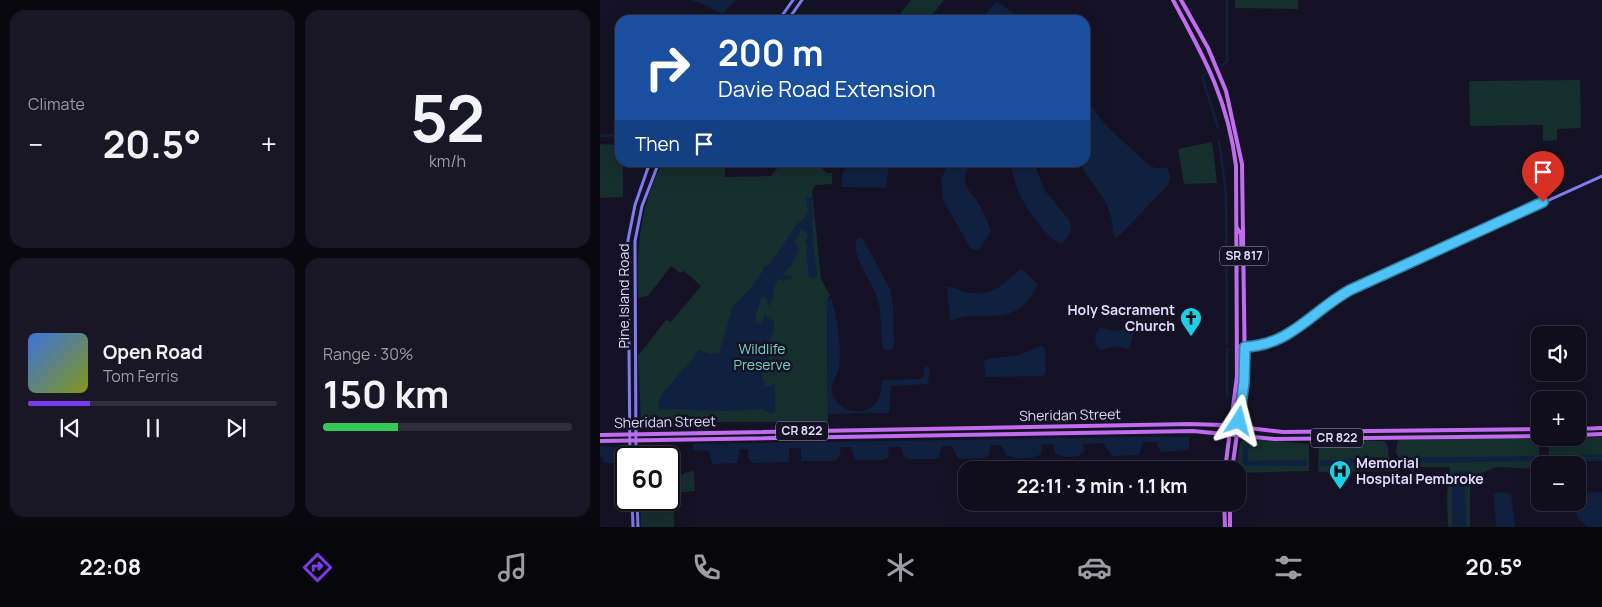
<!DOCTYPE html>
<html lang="en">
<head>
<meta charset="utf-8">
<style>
	body { margin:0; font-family:Manrope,sans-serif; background:#191725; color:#f1f3f6; height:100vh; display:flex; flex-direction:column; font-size:19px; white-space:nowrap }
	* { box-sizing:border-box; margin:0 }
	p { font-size:16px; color:#9c9ca3 }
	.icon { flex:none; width:28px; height:28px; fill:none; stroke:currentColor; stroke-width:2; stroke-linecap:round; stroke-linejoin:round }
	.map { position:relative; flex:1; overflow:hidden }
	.side { display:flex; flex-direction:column; gap:10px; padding:10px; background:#09080f; width:600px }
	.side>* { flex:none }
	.banner { position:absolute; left:15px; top:15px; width:475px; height:152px; border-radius:15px; box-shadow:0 5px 20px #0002,0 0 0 1px #302e3b; background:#1a4fa0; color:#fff; overflow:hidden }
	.controls { position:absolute; left:931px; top:326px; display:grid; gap:10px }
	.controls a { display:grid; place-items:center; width:55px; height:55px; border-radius:10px; background:#100e1c; box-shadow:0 5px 20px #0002,0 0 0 1px #302e3b; font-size:25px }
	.speed { position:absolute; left:15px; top:446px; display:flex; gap:10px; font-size:25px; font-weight:700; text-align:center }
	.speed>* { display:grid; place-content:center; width:65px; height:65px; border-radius:50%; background:#100e1c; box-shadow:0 5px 20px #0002,0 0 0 1px #302e3b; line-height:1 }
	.speed .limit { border:2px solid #111; border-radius:8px; background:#fff; color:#111 }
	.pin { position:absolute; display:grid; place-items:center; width:42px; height:42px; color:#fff; margin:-51px -21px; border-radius:50% 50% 50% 0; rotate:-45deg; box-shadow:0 0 5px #0007 }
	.pin .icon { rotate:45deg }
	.me { position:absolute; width:55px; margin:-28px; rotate:9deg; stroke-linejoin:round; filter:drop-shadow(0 0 4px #0008) }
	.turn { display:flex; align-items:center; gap:18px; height:105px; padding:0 20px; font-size:22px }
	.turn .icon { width:65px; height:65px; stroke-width:2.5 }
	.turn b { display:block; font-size:35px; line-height:42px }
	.then { display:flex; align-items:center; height:48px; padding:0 20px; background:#0003; gap:10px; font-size:19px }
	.big { font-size:38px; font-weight:700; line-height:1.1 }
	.side .card { flex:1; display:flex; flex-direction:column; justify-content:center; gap:8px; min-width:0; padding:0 18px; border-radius:15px; background:#191725 }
	.side .dial { align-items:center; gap:0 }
	.dial b { font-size:65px; line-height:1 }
	.song { display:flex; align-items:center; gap:15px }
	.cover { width:60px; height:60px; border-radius:8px; background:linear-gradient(135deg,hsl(220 70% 55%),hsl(70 70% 35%)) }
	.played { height:5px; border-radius:2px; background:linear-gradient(90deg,#7c3aed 25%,#302e3b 25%) }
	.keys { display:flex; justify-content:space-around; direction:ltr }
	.heat { display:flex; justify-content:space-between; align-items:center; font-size:28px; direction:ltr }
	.charge { height:8px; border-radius:4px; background:linear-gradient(90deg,#34c759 30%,#302e3b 0) }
	.side .tiles { flex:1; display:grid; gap:10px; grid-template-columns:repeat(2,1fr) }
	.trip { position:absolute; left:358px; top:461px; width:288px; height:50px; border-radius:15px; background:#100e1c; box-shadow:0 5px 20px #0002,0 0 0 1px #302e3b; font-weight:700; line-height:50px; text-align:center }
	.dock { display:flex; height:80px; justify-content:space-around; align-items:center; background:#06060b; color:#9c9ca3 }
	.dock .icon { width:35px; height:35px }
	.dock .selected { color:#7c3aed }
	.dock b { font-size:22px; color:#f1f3f6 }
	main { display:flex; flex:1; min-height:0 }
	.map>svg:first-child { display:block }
</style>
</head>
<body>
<main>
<section class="side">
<div class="tiles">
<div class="card"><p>Climate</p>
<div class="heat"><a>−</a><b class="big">20.5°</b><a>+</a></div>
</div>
<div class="card dial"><b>52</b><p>km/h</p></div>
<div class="card">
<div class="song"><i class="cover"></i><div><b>Open Road</b><p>Tom Ferris</p></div></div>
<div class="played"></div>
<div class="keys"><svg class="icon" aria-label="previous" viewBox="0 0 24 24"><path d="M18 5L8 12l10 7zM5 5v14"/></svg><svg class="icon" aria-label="pause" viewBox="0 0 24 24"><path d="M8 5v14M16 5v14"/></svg><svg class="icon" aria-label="next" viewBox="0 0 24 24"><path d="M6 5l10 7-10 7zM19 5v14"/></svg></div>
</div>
<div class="card"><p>Range · 30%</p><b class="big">150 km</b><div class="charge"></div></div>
</div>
</section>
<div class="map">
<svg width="1002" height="527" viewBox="0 0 1002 527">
	<rect width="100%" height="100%" fill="#151225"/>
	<!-- green -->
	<g fill="#152e2e">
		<path d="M311,0H344L328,20H295Z"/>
		<path d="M635,0H698V9L635,8Z"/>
		<path d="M980,80L981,128L957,129V140L943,141V125L870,126L869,81Z"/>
		<path d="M612,142L617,183L584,184L578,149Z"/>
		<path d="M0,144L20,145V162L23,163V197L0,198Z"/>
		<path d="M182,162L217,163L227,173H232V184L215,185L212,191L221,279L230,295L227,301L228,422H41L38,356L66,320L71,322L101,286L84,271L80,273L71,266L48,296L38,298C36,250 40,206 62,163H125V177L171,176Z"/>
		<path d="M1002,437V461L949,462V442L952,438Z"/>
		<path d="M644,438L709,444V471L636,473L640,443Z"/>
		<path d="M902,438L934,439L939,443V469L896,467L870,478V527H848L847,496L850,467H803L796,452L798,440Z"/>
		<path d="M743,440L785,441C793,453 782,463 800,471L718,472L719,441Z"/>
		<path d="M69,469H74V527H41L40,500H69Z"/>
		<path d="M94,471L95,491L75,493C75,479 80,472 94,471Z"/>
	</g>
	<!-- water -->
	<g fill="#102140">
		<path d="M91,0H136L122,14L101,3Z"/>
		<path d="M396,2L399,3L423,20H381Z"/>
		<path d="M485,96C505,130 523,140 550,166L556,168H568L570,177L568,185L517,238L513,235C513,200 495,190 479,163L485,162Z"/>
		<path d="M349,162L372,163C359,180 366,187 377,201C383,210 387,221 391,231L379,250L371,249L343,200L341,180Z"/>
		<path d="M250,163H289L286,188L242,187V173Z"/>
		<path d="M408,163H434L445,191L470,221L471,232L462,244C446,240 420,200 416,185C413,176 413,170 408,163Z"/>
		<path d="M212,197L213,246L218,275L215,278L209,277L206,254L207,245L205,242L208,235L202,228L195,241L199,251L190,267L183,274L192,277L191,279L183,281L179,278C172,287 175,298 168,307L166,297L161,298L156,316V324L162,322L165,313L169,319L174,321V332L169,340L168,364L161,375L166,386H171L175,383V412L169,413L163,409L124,411L59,409L58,403L62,394L100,350L109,354L119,353L133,306L148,291L163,271V267L170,264L198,223L205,218L208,210L206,198Z"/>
		<path d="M258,237L263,239L290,289L293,307L294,347L292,350H284L282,348C281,330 282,311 276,294C270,278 249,254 258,237Z"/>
		<path d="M421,269L438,284C422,318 403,316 369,316C361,316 356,320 350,320L347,287C354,286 362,292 369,293C396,296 403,283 421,269Z"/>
		<path d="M231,299C237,313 242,353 239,368C236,379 228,384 234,397C241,413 264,417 276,403C281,397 281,389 282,382L285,380L320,379L323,378L324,369L327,366L330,369L328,384L291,386L289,413L228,414L227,301Z"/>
		<path d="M500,328L517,331L532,328L534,332L529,349L517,346L500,350L496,344L495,335Z"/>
		<path d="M442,346L445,349L446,373L443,376L386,377L384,361L387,359L419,355Z"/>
		<path d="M541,437H589V450L560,452L557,442H543L539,455L512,456L503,443L482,444L485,450C479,460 463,458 455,453L453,444H442L441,454C431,460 416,459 406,455L402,445H391L389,455L384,458L358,459L352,446H342L339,457L334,459H307L304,457L301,447H289L288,458L283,460H255L251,447H241L240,454L235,461H201V448H189V462L153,463L148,458V449H140L137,463L112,464L109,451L93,450V444Z"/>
		<path d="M648,445V461L707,460V466H645L642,462L643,446Z"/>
		<path d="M0,446L23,447V461L18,463H4L0,455Z"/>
		<path d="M935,456V461L802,463L801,458Z"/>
		<path d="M786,459L789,464L720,466V460Z"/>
		<path d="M856,471L869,472C860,490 869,508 866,527H852V473Z"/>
		<path d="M898,492L907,493L911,495L915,527H896L894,495Z"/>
		<path d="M1002,492V527H987L977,517L975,503L978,502V493Z"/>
	</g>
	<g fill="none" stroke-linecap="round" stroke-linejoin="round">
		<!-- canal -->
		<g stroke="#102140" stroke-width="2.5">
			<path d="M621,66L627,62V0"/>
			<path d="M607,73L602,76L618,128"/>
			<path d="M0,136L20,135"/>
			<path d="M619,141L626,193L627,344"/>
			<path d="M627,397V349"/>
			<path d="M1002,456H952L950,459L952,461L1002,460"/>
		</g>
		<!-- secondary -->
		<g stroke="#7f7bf1" stroke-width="3">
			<path d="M179,20L193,0"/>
			<path d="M188,20L202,0"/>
			<path d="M638,346C673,352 696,329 720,308C729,301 740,295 750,290L1002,176"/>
			<path d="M30,458L28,240L35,205L50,162"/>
			<path d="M36,458L35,241L42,206L59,162"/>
			<path d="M32,500L33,527"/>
			<path d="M37,500L38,527"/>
		</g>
		<!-- primary -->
		<g stroke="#c06def" stroke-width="4">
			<path d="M573,0C604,57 628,99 636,166L637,376L625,470"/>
			<path d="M581,0L608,48L626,91L642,164L645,376L632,470"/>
			<path d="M637,228L641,234L642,264"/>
			<path d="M978,429L1002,428"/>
			<path d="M0,435L590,424L622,425L683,432L940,429"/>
			<path d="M978,435L1002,434"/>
			<path d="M0,441L593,431L674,439L940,436"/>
			<path d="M624,502L625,527"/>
			<path d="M630,502V527"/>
		</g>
	</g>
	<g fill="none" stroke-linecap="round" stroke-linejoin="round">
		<!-- route casing -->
		<g stroke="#337fa1" stroke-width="12">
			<path id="route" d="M639,421L644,382L645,347C691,345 712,311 750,290L943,202"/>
		</g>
		<!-- route -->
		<use href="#route" stroke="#4fc3f7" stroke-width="9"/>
	</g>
	<!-- icons -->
	<defs>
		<g id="church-pin" transform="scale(1.125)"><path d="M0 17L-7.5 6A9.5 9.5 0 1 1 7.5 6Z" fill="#1bd0e6" stroke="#151225"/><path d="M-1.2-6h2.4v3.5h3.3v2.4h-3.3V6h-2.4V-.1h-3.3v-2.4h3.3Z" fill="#111"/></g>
		<g id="hospital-pin" transform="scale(1.125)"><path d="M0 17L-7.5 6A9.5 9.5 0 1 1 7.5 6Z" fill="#1bd0e6" stroke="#151225"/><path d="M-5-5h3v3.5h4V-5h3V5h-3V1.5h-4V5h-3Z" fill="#111"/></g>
	</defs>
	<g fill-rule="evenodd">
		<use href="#church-pin" x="591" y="318"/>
		<use href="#hospital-pin" x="740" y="471"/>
	</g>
	<g text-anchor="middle" stroke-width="5" stroke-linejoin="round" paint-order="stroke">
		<!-- shield labels -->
		<g fill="#151225" stroke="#a29ebb" stroke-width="1">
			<rect x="620" y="246.5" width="48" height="19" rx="4"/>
			<rect x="176" y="421.5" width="52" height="19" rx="4"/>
			<rect x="711" y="428.5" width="52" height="19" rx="4"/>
		</g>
		<g font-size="12" font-weight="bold" fill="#dedafb">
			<text x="644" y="260">SR 817</text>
			<text x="202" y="435">CR 822</text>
			<text x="737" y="442">CR 822</text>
		</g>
		<!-- street labels -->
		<g font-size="14" fill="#dedafb" stroke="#151225">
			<text transform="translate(24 296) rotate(-90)" y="5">Pine Island Road</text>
			<text transform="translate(470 415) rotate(-1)" y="5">Sheridan Street</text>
			<text transform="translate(65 422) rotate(-1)" y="5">Sheridan Street</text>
		</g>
		<!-- poi labels -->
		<g font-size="14" font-weight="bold" fill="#dedafb" stroke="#151225" text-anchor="end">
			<text x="575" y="315">Holy Sacrament<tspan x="575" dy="16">Church</tspan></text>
			<text x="756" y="468" text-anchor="start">Memorial<tspan x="756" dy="16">Hospital Pembroke</tspan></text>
		</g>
		<!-- park labels -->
		<g font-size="14" fill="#6dd4bb" stroke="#151225">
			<text x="162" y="354">Wildlife<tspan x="162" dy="16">Preserve</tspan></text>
		</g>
	</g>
</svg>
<div class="controls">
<a><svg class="icon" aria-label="sound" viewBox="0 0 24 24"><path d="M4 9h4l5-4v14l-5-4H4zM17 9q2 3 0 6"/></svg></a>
<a>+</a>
<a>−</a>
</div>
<div class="speed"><div class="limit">60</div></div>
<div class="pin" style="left:943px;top:202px;background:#d93025"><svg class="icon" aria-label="arrive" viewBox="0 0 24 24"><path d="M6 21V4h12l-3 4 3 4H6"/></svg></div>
<svg class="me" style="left:639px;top:421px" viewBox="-20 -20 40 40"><path d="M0-17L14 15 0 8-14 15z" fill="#4fc3f7" stroke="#fff" stroke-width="4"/></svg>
<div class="trip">22:11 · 3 min · 1.1 km</div>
<div class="banner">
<div class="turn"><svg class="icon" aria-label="right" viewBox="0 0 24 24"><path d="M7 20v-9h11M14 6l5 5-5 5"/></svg><div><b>200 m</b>Davie Road Extension</div></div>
<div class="then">Then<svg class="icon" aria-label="arrive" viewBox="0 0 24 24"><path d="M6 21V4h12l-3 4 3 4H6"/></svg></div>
</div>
</div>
</main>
<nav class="dock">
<b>22:08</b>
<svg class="icon selected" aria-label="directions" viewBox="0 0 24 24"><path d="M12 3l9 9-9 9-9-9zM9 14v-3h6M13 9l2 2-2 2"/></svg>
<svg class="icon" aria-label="music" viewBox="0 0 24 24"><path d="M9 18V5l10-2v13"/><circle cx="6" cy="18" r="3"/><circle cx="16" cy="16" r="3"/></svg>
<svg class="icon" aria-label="phone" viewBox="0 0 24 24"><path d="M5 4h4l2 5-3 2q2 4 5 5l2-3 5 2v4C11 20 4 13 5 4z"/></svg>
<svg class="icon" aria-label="climate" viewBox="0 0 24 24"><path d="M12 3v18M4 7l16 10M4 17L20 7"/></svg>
<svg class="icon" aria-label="car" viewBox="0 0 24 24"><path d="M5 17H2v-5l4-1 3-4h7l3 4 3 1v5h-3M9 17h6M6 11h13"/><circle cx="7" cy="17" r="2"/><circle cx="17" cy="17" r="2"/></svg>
<svg class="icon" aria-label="filters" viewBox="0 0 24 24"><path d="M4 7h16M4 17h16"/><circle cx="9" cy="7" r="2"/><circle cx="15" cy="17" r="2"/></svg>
<b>20.5°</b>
</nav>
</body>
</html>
